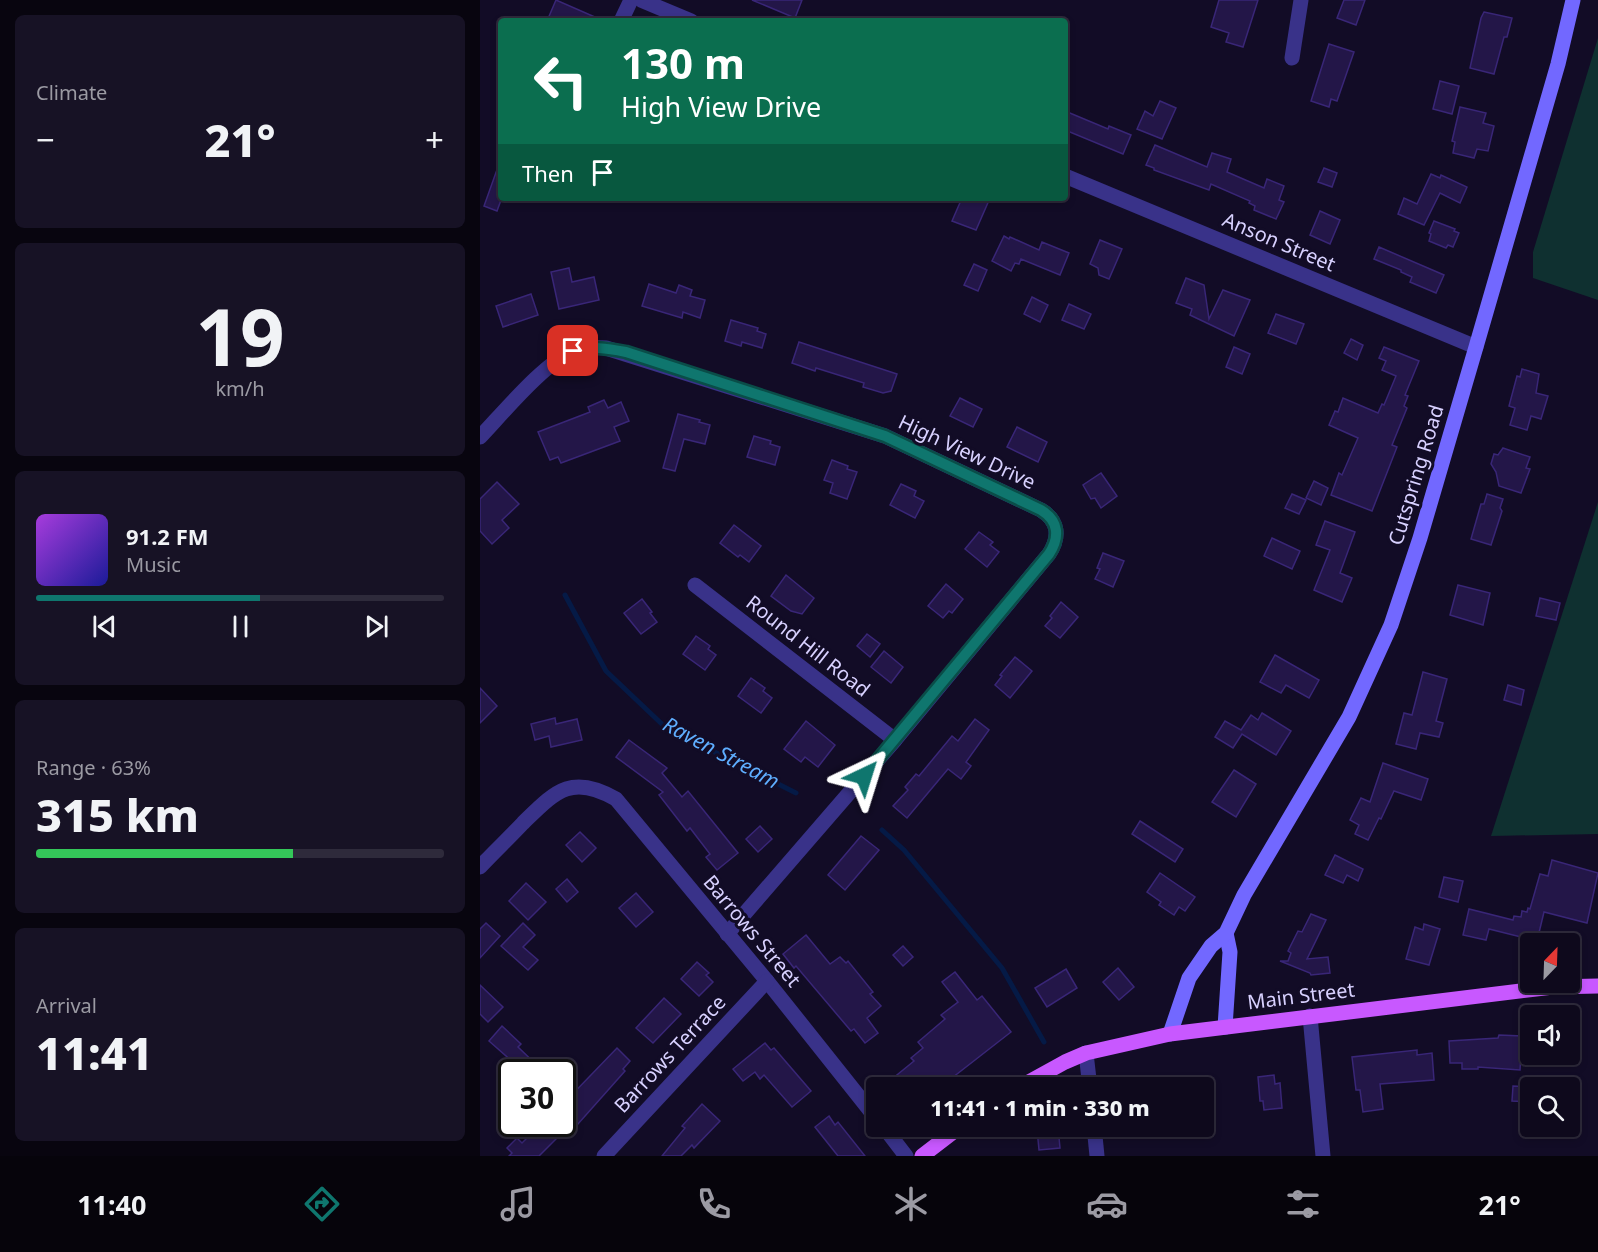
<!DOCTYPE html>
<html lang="en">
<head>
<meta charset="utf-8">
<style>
	body { margin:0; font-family:"Noto Sans",sans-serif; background:#171225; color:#f1f3f6; height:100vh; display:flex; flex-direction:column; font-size:22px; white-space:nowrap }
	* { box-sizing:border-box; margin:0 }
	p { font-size:20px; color:#9b9aa3 }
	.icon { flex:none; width:33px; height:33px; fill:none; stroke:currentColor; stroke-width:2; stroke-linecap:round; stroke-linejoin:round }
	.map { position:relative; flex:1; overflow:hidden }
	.side { display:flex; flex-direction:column; gap:15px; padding:15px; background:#08050f; width:480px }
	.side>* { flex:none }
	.guide { position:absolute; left:18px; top:18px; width:570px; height:183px; border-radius:6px; box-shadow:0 3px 9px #0003,0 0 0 2px #2e2a3b; background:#0b6e4f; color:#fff; overflow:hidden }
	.needle { width:39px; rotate:23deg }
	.tools { position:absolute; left:1040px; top:933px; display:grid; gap:12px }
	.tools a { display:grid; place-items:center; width:60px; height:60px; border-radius:6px; background:#0e091c; box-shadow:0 3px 9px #0003,0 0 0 2px #2e2a3b; font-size:30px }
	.speed { position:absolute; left:18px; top:1059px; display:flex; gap:12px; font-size:30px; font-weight:700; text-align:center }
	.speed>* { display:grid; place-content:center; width:78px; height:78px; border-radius:50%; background:#0e091c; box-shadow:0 3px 9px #0003,0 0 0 2px #2e2a3b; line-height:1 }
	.speed .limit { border:3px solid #111; border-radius:9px; background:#fff; color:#111 }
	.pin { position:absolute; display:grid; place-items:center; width:51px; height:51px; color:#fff; margin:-26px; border-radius:12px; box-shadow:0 3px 9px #0006 }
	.me { position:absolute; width:66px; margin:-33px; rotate:41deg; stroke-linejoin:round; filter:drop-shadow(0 0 4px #0008) }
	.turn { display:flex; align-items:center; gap:21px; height:126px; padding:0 24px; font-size:27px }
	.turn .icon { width:78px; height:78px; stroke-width:2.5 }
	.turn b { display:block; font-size:42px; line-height:51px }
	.then { display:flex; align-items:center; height:57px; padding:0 24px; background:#0003; gap:12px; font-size:22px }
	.big { font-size:45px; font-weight:800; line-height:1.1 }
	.side .widget { flex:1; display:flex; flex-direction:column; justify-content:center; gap:9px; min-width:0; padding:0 21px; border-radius:9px; background:#171225 }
	.side .dial { align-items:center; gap:0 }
	.dial b { font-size:78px; line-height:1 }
	.song { display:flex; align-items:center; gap:18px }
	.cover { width:72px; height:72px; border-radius:9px; background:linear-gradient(135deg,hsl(280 70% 55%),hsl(240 70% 35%)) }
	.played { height:6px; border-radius:3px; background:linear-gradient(90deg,#0f766e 55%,#2e2a3b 55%) }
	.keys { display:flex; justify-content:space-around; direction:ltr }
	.heat { display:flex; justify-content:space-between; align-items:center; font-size:33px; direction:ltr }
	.charge { height:9px; border-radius:4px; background:linear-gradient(90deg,#34c759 63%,#2e2a3b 0) }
	.trip { position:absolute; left:386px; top:1077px; width:348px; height:60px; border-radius:6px; background:#0e091c; box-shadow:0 3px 9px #0003,0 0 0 2px #2e2a3b; font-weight:800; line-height:60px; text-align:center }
	.dock { display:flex; height:96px; justify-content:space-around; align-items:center; background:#06040b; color:#9b9aa3 }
	.dock .icon { width:42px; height:42px }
	.dock .selected { color:#0f766e }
	.dock b { font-size:27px; color:#f1f3f6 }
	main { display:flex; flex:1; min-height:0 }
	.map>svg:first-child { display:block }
</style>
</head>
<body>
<main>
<section class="side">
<div class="widget"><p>Climate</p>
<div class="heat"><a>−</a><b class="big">21°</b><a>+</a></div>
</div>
<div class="widget dial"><b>19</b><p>km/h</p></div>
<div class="widget">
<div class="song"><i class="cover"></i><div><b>91.2 FM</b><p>Music</p></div></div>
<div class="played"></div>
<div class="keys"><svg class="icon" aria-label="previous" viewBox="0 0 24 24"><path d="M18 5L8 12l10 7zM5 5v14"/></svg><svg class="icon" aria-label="pause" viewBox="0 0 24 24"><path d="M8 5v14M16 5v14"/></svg><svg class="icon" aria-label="next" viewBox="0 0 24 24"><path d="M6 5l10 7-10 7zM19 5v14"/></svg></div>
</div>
<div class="widget"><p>Range · 63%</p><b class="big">315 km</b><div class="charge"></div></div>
<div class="widget"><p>Arrival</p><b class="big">11:41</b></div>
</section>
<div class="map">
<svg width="1118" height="1156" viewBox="0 0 1118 1156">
	<rect width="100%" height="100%" fill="#120c26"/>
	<!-- green -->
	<g fill="#0f3030">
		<path d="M1118,38V300L1053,278V252Z"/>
		<path d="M1118,502V834L1011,836Z"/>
	</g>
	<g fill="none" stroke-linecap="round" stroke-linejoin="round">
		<!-- stream -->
		<g stroke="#051a46" stroke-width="5">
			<path d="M85,595L126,671L185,727L316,793"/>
			<path d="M402,830L424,850L522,968L564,1042"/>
		</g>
	</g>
	<!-- building -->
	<g fill="#231648" stroke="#392677" stroke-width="1.5">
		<path d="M76,0L124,21H67Z"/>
		<path d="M272,0H322L315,18Z"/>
		<path d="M739,0H778L763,47L746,42L749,33L731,27Z"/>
		<path d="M864,0H885L876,25L857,18Z"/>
		<path d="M1004,12L1032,18L1027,37H1024L1014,74L990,68L1001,18Z"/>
		<path d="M849,44L874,52L857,101L851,99L849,107L831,101Z"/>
		<path d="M960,81L979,86L972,114L953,109Z"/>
		<path d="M680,101L696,108L682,139L657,129L665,111L673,116Z"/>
		<path d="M980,107L1006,113L1003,123L1014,126L1008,151L997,149L994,158L973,153L975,142L972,141Z"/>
		<path d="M585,111L628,129L629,126L651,135L643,154L585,130Z"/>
		<path d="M675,145L727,167L732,153L751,159L747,172L784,188L787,179L804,186L799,200L804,202L796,219L774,210L775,206L769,203L770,201L731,184L729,190L674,170V168L666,165Z"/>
		<path d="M19,164L21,165V200L17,211L4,206Z"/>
		<path d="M844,168L857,173L852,187L838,182Z"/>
		<path d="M951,174L960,178L961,175L987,187L980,203L960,193L944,225L918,214L924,198L937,204Z"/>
		<path d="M482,198H510L496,230L472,221Z"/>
		<path d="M840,211L860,220L850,244L830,235Z"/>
		<path d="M954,221L975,229L974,231L979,233L973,247L968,245L966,248L949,241L951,234L949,233Z"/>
		<path d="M524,236L529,239L530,237L559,250L562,242L589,253L580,275L541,259L539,264L535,263L531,271L512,261Z"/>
		<path d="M620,240L642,249L629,279L619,275L618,268L610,264Z"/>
		<path d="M899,247L964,275L956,293L930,282L932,277L921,272V270L894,259Z"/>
		<path d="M494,264L507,270L498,291L484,285Z"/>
		<path d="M89,268L92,282L114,277L119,300L79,309L71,272Z"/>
		<path d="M706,278L724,285L729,319L743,290L770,300L754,336L710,315L712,309L696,303Z"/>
		<path d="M169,284L196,293L199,285L212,290L210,296L225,300L220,318L203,312L202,318L162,306Z"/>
		<path d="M51,294L58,315L23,327L16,306Z"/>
		<path d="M552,297L568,305L560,322L544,314Z"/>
		<path d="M589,304L611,314L604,329L582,320Z"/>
		<path d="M796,314L824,324L816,344L788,333Z"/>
		<path d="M251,320L278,328L277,331L286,334L282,348L262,342L261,346L245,341Z"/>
		<path d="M871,339L883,345L877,360L864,353Z"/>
		<path d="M319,342L417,374L411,391L403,393L383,387L384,383L336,368L335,371L312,363Z"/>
		<path d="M754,347L770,354L762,374L746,367Z"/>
		<path d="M904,347L939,361L925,395L928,396L924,406L927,408L912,445L917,447L892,511L851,495L859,473L862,475L878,438L849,425L855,411L858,412L863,398L898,413L902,404L904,405L916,376L902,370L906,361L899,358Z"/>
		<path d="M1042,369L1059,374L1056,393L1068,396L1061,419L1051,416L1047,430L1030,425L1035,408L1029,406L1037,376L1040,377Z"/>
		<path d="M480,398L502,409L493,427L470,416Z"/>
		<path d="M124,400L128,408L141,402L149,421L134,427L140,441L81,463L78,457L70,460L58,432L110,412L108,407Z"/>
		<path d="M198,414L220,420L219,422L230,425L225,444L204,439L195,471L183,468Z"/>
		<path d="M537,427L567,442L558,462L527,447Z"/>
		<path d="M274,436L291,441L290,444L300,447L295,465L267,457Z"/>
		<path d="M1023,448L1050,457L1046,468L1050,469L1041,493L1019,486L1016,472L1011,464L1014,454L1018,455Z"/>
		<path d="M352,460L368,466L367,469L377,472L367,499L350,493L353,483L344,480Z"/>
		<path d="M621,473L637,496L621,508L615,498L611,499L603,485Z"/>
		<path d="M834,481L848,488L841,505L826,498Z"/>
		<path d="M17,482L39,504L22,520L29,528L12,544L0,531V499Z"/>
		<path d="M421,484L436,491L434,496L444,501L435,518L410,505Z"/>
		<path d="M812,494L826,500L819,514L805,508Z"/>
		<path d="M1007,494L1023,499L1020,508L1022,511L1011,545L991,539L1001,504H1004Z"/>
		<path d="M845,521L875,532L860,573L872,578L862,602L834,590L850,550L836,545Z"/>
		<path d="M254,525L281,546L269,562L260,555L258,557L240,543Z"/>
		<path d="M499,532L513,542L510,545L519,552L507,567L485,549Z"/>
		<path d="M792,538L820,551L812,569L784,556Z"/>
		<path d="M623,553L644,561L633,587L615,579L620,569L617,568Z"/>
		<path d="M306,575L334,598L322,614L311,611L291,596Z"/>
		<path d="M466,584L483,599L472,613L469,611L463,618L448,606Z"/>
		<path d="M978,585L1010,593L1003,625L970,615Z"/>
		<path d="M1060,598L1080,603L1076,620L1056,616Z"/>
		<path d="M162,599L172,612L170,613L177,622L161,634L144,613Z"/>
		<path d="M581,602L598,617L580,638L565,626L572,618L570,616Z"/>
		<path d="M387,634L400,644L390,657L377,646Z"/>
		<path d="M216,636L230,646L228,649L236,655L225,670L203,654Z"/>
		<path d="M404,651L423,667L411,683L391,667Z"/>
		<path d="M795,655L839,680L829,698L806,685L801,693L780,682Z"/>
		<path d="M535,657L552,671L530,698L515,685L522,676L520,675Z"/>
		<path d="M943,672L967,679L956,721L963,723L959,737L940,733L936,749L916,744L924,713L932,715Z"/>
		<path d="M271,678L285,688L283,691L292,698L281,713L258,696Z"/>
		<path d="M1028,685L1044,690L1041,705L1024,700Z"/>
		<path d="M0,688L17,706L0,723Z"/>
		<path d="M782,713L811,731L796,755L762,734L753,748L735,737L745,721L761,730L771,715L778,720Z"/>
		<path d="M75,718L76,724L97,719L102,740L71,747L69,736L55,740L51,724Z"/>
		<path d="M495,719L509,730L486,762L491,766L481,779L468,769L427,818L413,806L428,790L425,787L436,774L439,776L472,736L478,741Z"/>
		<path d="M326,721L355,745L338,767L325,757L321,762L304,749Z"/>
		<path d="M149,740L187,768L182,773L202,797L208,791L258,853L237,870L226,857L230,854L210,828L207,831L179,795L183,792L136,757Z"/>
		<path d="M903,763L948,779L941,800L914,791L901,819L899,818L888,840L875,834L879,825L870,820L881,798L890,802Z"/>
		<path d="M754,770L776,784L756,817L732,802Z"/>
		<path d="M660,821L703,849L695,862L652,834Z"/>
		<path d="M280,826L292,839L278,852L266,839Z"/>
		<path d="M100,832L116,848L102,862L86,845Z"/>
		<path d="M381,836L399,850L365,890L348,875Z"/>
		<path d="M855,855L883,869L878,881L867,875L863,883L845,875Z"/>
		<path d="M1072,860L1118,873L1107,923L1064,912L1057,941L1009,929L1006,940L983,935L989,909L1033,920L1034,916L1041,917L1042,911L1047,912L1048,908L1050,909L1060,874L1068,876Z"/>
		<path d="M680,873L715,897L705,911L699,907L694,915L679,905L681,902L667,892Z"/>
		<path d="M964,877L983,881L978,902L959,897Z"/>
		<path d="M87,879L98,892L87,902L76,889Z"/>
		<path d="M46,883L66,902L48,920L29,901Z"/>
		<path d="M156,893L173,912L156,927L139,908Z"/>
		<path d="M831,914L846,920L827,959L848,957L850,973L831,975L830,973L800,961H808L811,953L808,951L818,931L822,932Z"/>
		<path d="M6,923L20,936L0,958V929Z"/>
		<path d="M43,923L55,935L43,947L58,960L48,970L21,946Z"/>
		<path d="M944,924L960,929L949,965L926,959L935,927L943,930Z"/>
		<path d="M326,935L350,964L360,957L366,963L368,961L393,992L390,994L401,1006L387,1018L398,1033L385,1043L374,1029L371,1031L316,966L314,968L303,954Z"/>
		<path d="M423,946L433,957L423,966L413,955Z"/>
		<path d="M217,962L229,973L226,975L233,982L219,996L201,979Z"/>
		<path d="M638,968L654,987L639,1000L623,982Z"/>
		<path d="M586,969L597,988L567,1007L555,988Z"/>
		<path d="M475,972L497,1000L502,996L531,1032L459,1088H401L434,1061L431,1058L443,1048L438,1042L465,1019L461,1015L478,1002L462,982Z"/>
		<path d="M0,985L23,1007L8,1022L0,1014Z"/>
		<path d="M184,998L201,1014L173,1043L156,1028Z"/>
		<path d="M22,1026L41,1044L38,1047L64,1072H44L9,1041Z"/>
		<path d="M1019,1035L1042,1036L1040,1070L998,1067V1069H982V1063H970L969,1041L1018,1038Z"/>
		<path d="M285,1043L291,1050L294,1048L331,1091L312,1107L284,1075L280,1079L275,1072L263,1081L253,1069Z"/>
		<path d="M137,1048L150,1061L143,1069L145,1071L90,1133L86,1129L59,1156H29L32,1153L27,1148L37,1138L42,1143L61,1124H82V1105Z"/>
		<path d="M937,1050V1055L952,1053L954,1080L900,1084L903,1109L883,1112L880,1090H876L872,1057Z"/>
		<path d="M794,1075L795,1084L800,1083L802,1108L784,1110L783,1101H780L778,1077Z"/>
		<path d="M1033,1086L1050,1087V1102L1032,1101Z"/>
		<path d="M222,1104L240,1121L214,1148L212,1145L201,1156H182L205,1128L202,1126Z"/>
		<path d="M349,1116L355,1125L358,1122L385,1156H358L335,1127Z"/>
		<path d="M578,1127L580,1148L559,1150L557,1129Z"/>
	</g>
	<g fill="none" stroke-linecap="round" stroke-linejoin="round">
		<!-- street -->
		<g stroke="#393289" stroke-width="15">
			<path d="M161,0L211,21"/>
			<path d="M141,21L151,0"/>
			<path d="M812,58L821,0"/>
			<path d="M585,176L996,347"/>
			<path d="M0,437C22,414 67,360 94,351C105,347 115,347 126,348L405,436L561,510C579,521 580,537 569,554L415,740L247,934"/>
			<path d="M215,585L415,740"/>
			<path d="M0,867C14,852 29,838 43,823C75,792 91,773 136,799L287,981L396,1118"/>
			<path d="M830,1016L843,1156"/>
			<path d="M606,1053L610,1088"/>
			<path d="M403,1126L426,1156"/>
			<path d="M614,1126L617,1156"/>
			<path d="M124,1156L287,981"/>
		</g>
		<!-- secondary -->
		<g stroke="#7268ff" stroke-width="15">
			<path d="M745,1027L750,952L746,933"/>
			<path d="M690,1034L709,978L731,946L746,933L764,895L869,717L911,625L940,538L996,347L1078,64L1093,0"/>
		</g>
		<!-- primary -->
		<g stroke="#c858ff" stroke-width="15">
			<path d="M538,1088L585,1062L606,1053L690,1034L1073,987L1118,986"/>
			<path d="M442,1156L481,1126"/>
		</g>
	</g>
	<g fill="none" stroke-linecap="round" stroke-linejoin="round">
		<!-- route casing -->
		<g stroke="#0a4d48" stroke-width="15">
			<path id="route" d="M93,351C112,346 126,348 146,352L405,436L561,510C579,521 580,537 569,554L384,776"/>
		</g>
		<!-- route -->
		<use href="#route" stroke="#0f766e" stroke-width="10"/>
	</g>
	<g text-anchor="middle" stroke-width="6" stroke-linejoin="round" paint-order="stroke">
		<!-- street labels -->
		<g font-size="20" fill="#d8d1ff" stroke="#120c26">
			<text transform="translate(799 242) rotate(23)" y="7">Anson Street</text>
			<text transform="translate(487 452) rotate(25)" y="7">High View Drive</text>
			<text transform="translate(936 475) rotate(-73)" y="7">Cutspring Road</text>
			<text transform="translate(328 646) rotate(38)" y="7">Round Hill Road</text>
			<text transform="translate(272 931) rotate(50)" y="7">Barrows Street</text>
			<text transform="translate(821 996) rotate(-7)" y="7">Main Street</text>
			<text transform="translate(190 1054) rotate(-47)" y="7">Barrows Terrace</text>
		</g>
		<!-- water labels -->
		<g font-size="21" font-style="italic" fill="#5faeff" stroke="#120c26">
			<text transform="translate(241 753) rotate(28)" y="7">Raven Stream</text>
		</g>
	</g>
</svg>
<div class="tools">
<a><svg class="needle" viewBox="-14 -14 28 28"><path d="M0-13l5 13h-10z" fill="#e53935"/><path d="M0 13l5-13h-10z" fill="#9b9aa3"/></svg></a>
<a><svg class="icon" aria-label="sound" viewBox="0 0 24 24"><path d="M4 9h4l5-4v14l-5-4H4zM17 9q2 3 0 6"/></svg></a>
<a><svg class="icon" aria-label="search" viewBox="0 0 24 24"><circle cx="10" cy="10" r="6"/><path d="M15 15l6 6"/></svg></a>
</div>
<div class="speed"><div class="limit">30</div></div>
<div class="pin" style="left:93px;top:351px;background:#d93025"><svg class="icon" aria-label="arrive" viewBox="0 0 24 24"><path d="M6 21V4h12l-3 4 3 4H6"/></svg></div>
<svg class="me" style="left:384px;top:776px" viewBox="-20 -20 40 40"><path d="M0-17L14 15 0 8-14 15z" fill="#0f766e" stroke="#fff" stroke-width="4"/></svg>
<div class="trip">11:41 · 1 min · 330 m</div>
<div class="guide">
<div class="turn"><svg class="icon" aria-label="left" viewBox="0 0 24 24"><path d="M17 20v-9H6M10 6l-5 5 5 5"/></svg><div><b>130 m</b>High View Drive</div></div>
<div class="then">Then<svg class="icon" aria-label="arrive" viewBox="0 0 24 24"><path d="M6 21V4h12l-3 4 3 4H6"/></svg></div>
</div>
</div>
</main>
<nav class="dock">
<b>11:40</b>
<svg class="icon selected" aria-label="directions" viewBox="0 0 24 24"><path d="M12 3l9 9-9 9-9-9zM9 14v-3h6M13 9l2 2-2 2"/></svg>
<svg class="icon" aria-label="music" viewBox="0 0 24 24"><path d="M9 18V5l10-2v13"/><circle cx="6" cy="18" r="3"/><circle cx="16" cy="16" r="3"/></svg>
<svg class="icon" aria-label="phone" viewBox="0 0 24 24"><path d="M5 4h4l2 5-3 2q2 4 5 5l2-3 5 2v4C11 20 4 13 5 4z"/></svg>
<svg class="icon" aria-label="climate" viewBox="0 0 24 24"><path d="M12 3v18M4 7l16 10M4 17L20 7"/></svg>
<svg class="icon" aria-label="car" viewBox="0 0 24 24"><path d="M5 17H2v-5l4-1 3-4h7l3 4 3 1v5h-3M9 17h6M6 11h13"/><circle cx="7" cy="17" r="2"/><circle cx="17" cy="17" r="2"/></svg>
<svg class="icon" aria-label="filters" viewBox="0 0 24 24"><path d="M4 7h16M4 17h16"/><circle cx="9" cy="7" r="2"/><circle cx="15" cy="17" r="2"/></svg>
<b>21°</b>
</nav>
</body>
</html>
